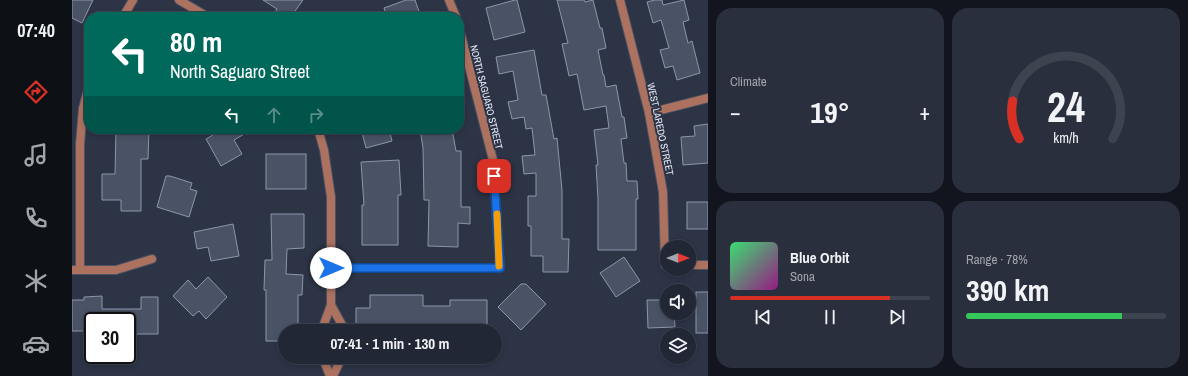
<!DOCTYPE html>
<html lang="en">
<head>
<meta charset="utf-8">
<style>
	body { margin:0; font-family:"Archivo Narrow",sans-serif; background:#292f3c; color:#f1f3f6; height:100vh; display:flex; flex-direction:column; font-size:15px; white-space:nowrap }
	* { box-sizing:border-box; margin:0 }
	p { font-size:13px; color:#a2a5ac }
	.icon { flex:none; width:22px; height:22px; fill:none; stroke:currentColor; stroke-width:2; stroke-linecap:round; stroke-linejoin:round }
	.map { position:relative; flex:1; overflow:hidden }
	.sheet { display:flex; flex-direction:column; gap:8px; padding:8px; background:#12151d; width:480px }
	.sheet>* { flex:none }
	.banner { position:absolute; left:12px; top:12px; width:380px; height:122px; border-radius:16px; box-shadow:0 2px 6px #0003,0 0 0 1px #3e444f; background:#00695c; color:#fff; overflow:hidden }
	.needle { width:26px; rotate:90deg }
	.fabs { position:absolute; left:588px; top:240px; display:grid; gap:8px }
	.fabs a { display:grid; place-items:center; width:36px; height:36px; border-radius:50%; background:#212734; box-shadow:0 2px 6px #0003,0 0 0 1px #3e444f; font-size:20px }
	.speed { position:absolute; left:12px; top:312px; display:flex; gap:8px; font-size:20px; font-weight:700; text-align:center }
	.speed>* { display:grid; place-content:center; width:52px; height:52px; border-radius:50%; background:#212734; box-shadow:0 2px 6px #0003,0 0 0 1px #3e444f; line-height:1 }
	.speed .limit { border:2px solid #111; border-radius:6px; background:#fff; color:#111 }
	.pin { position:absolute; display:grid; place-items:center; width:34px; height:34px; color:#fff; margin:-17px; border-radius:8px; box-shadow:0 2px 6px #0006 }
	.me { position:absolute; width:44px; margin:-22px; rotate:90deg; stroke-linejoin:round; filter:drop-shadow(0 0 3px #0008) }
	.turn { display:flex; align-items:center; gap:14px; height:84px; padding:0 20px; font-size:18px }
	.turn .icon { width:52px; height:52px; stroke-width:2.5 }
	.turn b { display:block; font-size:28px; line-height:34px }
	.lanes { display:flex; align-items:center; height:38px; padding:0 20px; background:#0003; justify-content:center; gap:20px; direction:ltr }
	.lanes .off { opacity:.35 }
	.big { font-size:30px; font-weight:700; line-height:1.1 }
	.sheet .widget { flex:1; display:flex; flex-direction:column; justify-content:center; gap:6px; min-width:0; padding:0 14px; border-radius:16px; background:#292f3c }
	.sheet .dial { align-items:center; gap:0 }
	.dial svg { height:104px; overflow:visible; fill:none; stroke:#3e444f; stroke-width:7; stroke-linecap:round; text-anchor:middle }
	.dial text { fill:#f1f3f6; stroke:none }
	.song { display:flex; align-items:center; gap:12px }
	.cover { width:48px; height:48px; border-radius:6px; background:linear-gradient(135deg,hsl(140 70% 55%),hsl(310 70% 35%)) }
	.played { height:4px; border-radius:2px; background:linear-gradient(90deg,#d93025 80%,#3e444f 80%) }
	.keys { display:flex; justify-content:space-around; direction:ltr }
	.heat { display:flex; justify-content:space-between; align-items:center; font-size:22px; direction:ltr }
	.charge { height:6px; border-radius:3px; background:linear-gradient(90deg,#34c759 78%,#3e444f 0) }
	.sheet .tiles { flex:1; display:grid; gap:8px; grid-template-columns:repeat(2,1fr) }
	.trip { position:absolute; left:206px; top:324px; width:224px; height:40px; border-radius:20px; background:#212734; box-shadow:0 2px 6px #0003,0 0 0 1px #3e444f; font-weight:700; line-height:40px; text-align:center }
	main { display:flex; flex:1; min-height:0 }
	.tab-bar { display:flex; flex-direction:column; width:72px; justify-content:space-around; align-items:center; background:#0d1015; color:#a2a5ac }
	.tab-bar .icon { width:28px; height:28px }
	.tab-bar .on { color:#d93025 }
	.tab-bar b { font-size:18px; color:#f1f3f6 }
	.map>svg:first-child { display:block }
</style>
</head>
<body>
<main>
<nav class="tab-bar">
<b>07:40</b>
<svg class="icon on" aria-label="directions" viewBox="0 0 24 24"><path d="M12 3l9 9-9 9-9-9zM9 14v-3h6M13 9l2 2-2 2"/></svg>
<svg class="icon" aria-label="music" viewBox="0 0 24 24"><path d="M9 18V5l10-2v13"/><circle cx="6" cy="18" r="3"/><circle cx="16" cy="16" r="3"/></svg>
<svg class="icon" aria-label="phone" viewBox="0 0 24 24"><path d="M5 4h4l2 5-3 2q2 4 5 5l2-3 5 2v4C11 20 4 13 5 4z"/></svg>
<svg class="icon" aria-label="climate" viewBox="0 0 24 24"><path d="M12 3v18M4 7l16 10M4 17L20 7"/></svg>
<svg class="icon" aria-label="car" viewBox="0 0 24 24"><path d="M5 17H2v-5l4-1 3-4h7l3 4 3 1v5h-3M9 17h6M6 11h13"/><circle cx="7" cy="17" r="2"/><circle cx="17" cy="17" r="2"/></svg>
</nav>
<div class="map">
<svg width="636" height="376" viewBox="0 0 636 376">
	<rect width="100%" height="100%" fill="#2c3446"/>
	<!-- building -->
	<g fill="#4a5366" stroke="#8c96ac">
		<path d="M0,0H21L10,23L0,18Z"/>
		<path d="M191,0H231L219,17H200L205,9Z"/>
		<path d="M334,0H343L349,17H315L312,8Z"/>
		<path d="M443,0H445L453,32L422,40L414,8Z"/>
		<path d="M485,0H512L513,2L521,0L528,28H530L534,48L526,50L531,75H532L534,87L544,85L550,117H552L555,138L549,139L552,163H554L555,181H565L566,199H564V250H526V199L524,165H526L522,130L537,128L534,106L512,110L505,74L497,76L490,44L496,43Z"/>
		<path d="M583,0H590L591,5L612,0L617,20L611,22L616,43L620,41L628,73L605,80L601,66L593,68L588,50L597,48L589,20L581,23L575,2Z"/>
		<path d="M462,50L470,95H474L482,139L485,138L490,190V239H497L496,272H471V256H459V226H456V196H464V173L452,174L450,156L463,155L460,128L454,129L452,117L440,119L436,102L446,100L441,71L427,74L424,57Z"/>
		<path d="M636,124V163L611,165L609,137L623,136L622,126Z"/>
		<path d="M44,129H77L76,159H69V211H49V200H30V174H43Z"/>
		<path d="M138,129H181L162,140L170,154L149,166L134,139L141,135Z"/>
		<path d="M289,129H317L320,141L294,148Z"/>
		<path d="M348,129H380L384,151H389V207H398V224L386,223V247L356,246L357,200H352L351,148Z"/>
		<rect x="194" y="154" width="40" height="35"/>
		<path d="M327,160L329,195H326V245H290V205H292L289,162Z"/>
		<path d="M94,176H98L120,183L118,189L125,191L117,217L85,207Z"/>
		<rect x="615" y="202" width="21" height="27"/>
		<path d="M199,214H232V248L215,249L214,274L231,275L230,295H226V331H213V341H194V290H192L193,260H200Z"/>
		<path d="M161,224L167,256L139,261L136,247L125,249L122,232Z"/>
		<path d="M552,257L568,281L544,297L528,273Z"/>
		<path d="M136,277L155,297L134,319L127,311L121,316L101,296L116,280L124,289Z"/>
		<path d="M449,284H454L474,304L449,330L426,307Z"/>
		<rect x="624" y="292" width="12" height="41"/>
		<path d="M298,295H351V306H378V300H415V331H284V308H298Z"/>
		<path d="M30,296V309H69V297H86V334H55V321H21V331H0V300H12V297Z"/>
		<path d="M575,300H595V313H602L603,327L576,328Z"/>
	</g>
	<g fill="none" stroke-linecap="round" stroke-linejoin="round">
		<!-- minor casing -->
		<g stroke="#4a5263" stroke-width="10">
			<g id="minor">
				<path d="M107,0L136,17"/>
				<path d="M377,0L384,17"/>
				<path d="M548,0L577,113L591,192L593,265H595"/>
				<path d="M51,17L61,0"/>
				<path d="M577,113L636,98"/>
				<path d="M246,129L252,150L259,197V305L252,324V331"/>
				<path d="M617,265H636"/>
				<path d="M259,268H428L421,160L387,27"/>
				<path d="M0,270H44L80,259"/>
				<path d="M8,270V144L11,108L17,86"/>
				<path d="M259,305L270,325V331"/>
				<path d="M252,357V361L258,376"/>
				<path d="M261,376L270,357"/>
			</g>
		</g>
		<!-- minor -->
		<use href="#minor" stroke="#ad725f" stroke-width="8"/>
	</g>
	<g fill="none" stroke-linecap="round" stroke-linejoin="round">
		<!-- route casing -->
		<g stroke="#114b97" stroke-width="10">
			<path id="route" d="M259,268H428L422,176"/>
		</g>
		<!-- route -->
		<use href="#route" stroke="#1a73e8" stroke-width="7"/>
		<!-- slow -->
		<path stroke="#f59e0b" stroke-width="7" d="M425,214L427,266"/>
	</g>
	<g text-anchor="middle" stroke-width="4" stroke-linejoin="round" paint-order="stroke">
		<!-- street labels -->
		<g font-size="10" fill="#e8edf9" stroke="#2c3446">
			<text transform="translate(415 97) rotate(76)" y="4">NORTH SAGUARO STREET</text>
			<text transform="translate(589 129) rotate(78)" y="4">WEST LAREDO STREET</text>
		</g>
	</g>
</svg>
<div class="fabs">
<a><svg class="needle" viewBox="-14 -14 28 28"><path d="M0-13l5 13h-10z" fill="#e53935"/><path d="M0 13l5-13h-10z" fill="#a2a5ac"/></svg></a>
<a><svg class="icon" aria-label="sound" viewBox="0 0 24 24"><path d="M4 9h4l5-4v14l-5-4H4zM17 9q2 3 0 6"/></svg></a>
<a><svg class="icon" aria-label="layers" viewBox="0 0 24 24"><path d="M12 4l9 5-9 5-9-5zM3 14l9 5 9-5"/></svg></a>
</div>
<div class="speed"><div class="limit">30</div></div>
<div class="pin" style="left:422px;top:176px;background:#d93025"><svg class="icon" aria-label="arrive" viewBox="0 0 24 24"><path d="M6 21V4h12l-3 4 3 4H6"/></svg></div>
<svg class="me" style="left:259px;top:268px" viewBox="-20 -20 40 40"><circle r="19" fill="#fff"/><path d="M0-13L10 11 0 6-10 11z" fill="#1a73e8"/></svg>
<div class="trip">07:41 · 1 min · 130 m</div>
<div class="banner">
<div class="turn"><svg class="icon" aria-label="left" viewBox="0 0 24 24"><path d="M17 20v-9H6M10 6l-5 5 5 5"/></svg><div><b>80 m</b>North Saguaro Street</div></div>
<div class="lanes"><svg class="icon" aria-label="left" viewBox="0 0 24 24"><path d="M17 20v-9H6M10 6l-5 5 5 5"/></svg><svg class="icon off" aria-label="ahead" viewBox="0 0 24 24"><path d="M12 20V5M6 11l6-6 6 6"/></svg><svg class="icon off" aria-label="right" viewBox="0 0 24 24"><path d="M7 20v-9h11M14 6l5 5-5 5"/></svg></div>
</div>
</div>
<section class="sheet">
<div class="tiles">
<div class="widget"><p>Climate</p>
<div class="heat"><a>−</a><b class="big">19°</b><a>+</a></div>
</div>
<div class="widget dial"><svg viewBox="0 0 100 80">
<path d="M14 69A42 42 0 1 1 86 69"/>
<path d="M14 69A42 42 0 0 1 9 40" stroke="#d93025"/>
<text x="50" y="56" font-size="32" font-weight="700">24</text>
<text x="50" y="72" font-size="11">km/h</text>
</svg></div>
<div class="widget">
<div class="song"><i class="cover"></i><div><b>Blue Orbit</b><p>Sona</p></div></div>
<div class="played"></div>
<div class="keys"><svg class="icon" aria-label="previous" viewBox="0 0 24 24"><path d="M18 5L8 12l10 7zM5 5v14"/></svg><svg class="icon" aria-label="pause" viewBox="0 0 24 24"><path d="M8 5v14M16 5v14"/></svg><svg class="icon" aria-label="next" viewBox="0 0 24 24"><path d="M6 5l10 7-10 7zM19 5v14"/></svg></div>
</div>
<div class="widget"><p>Range · 78%</p><b class="big">390 km</b><div class="charge"></div></div>
</div>
</section>
</main>
</body>
</html>
